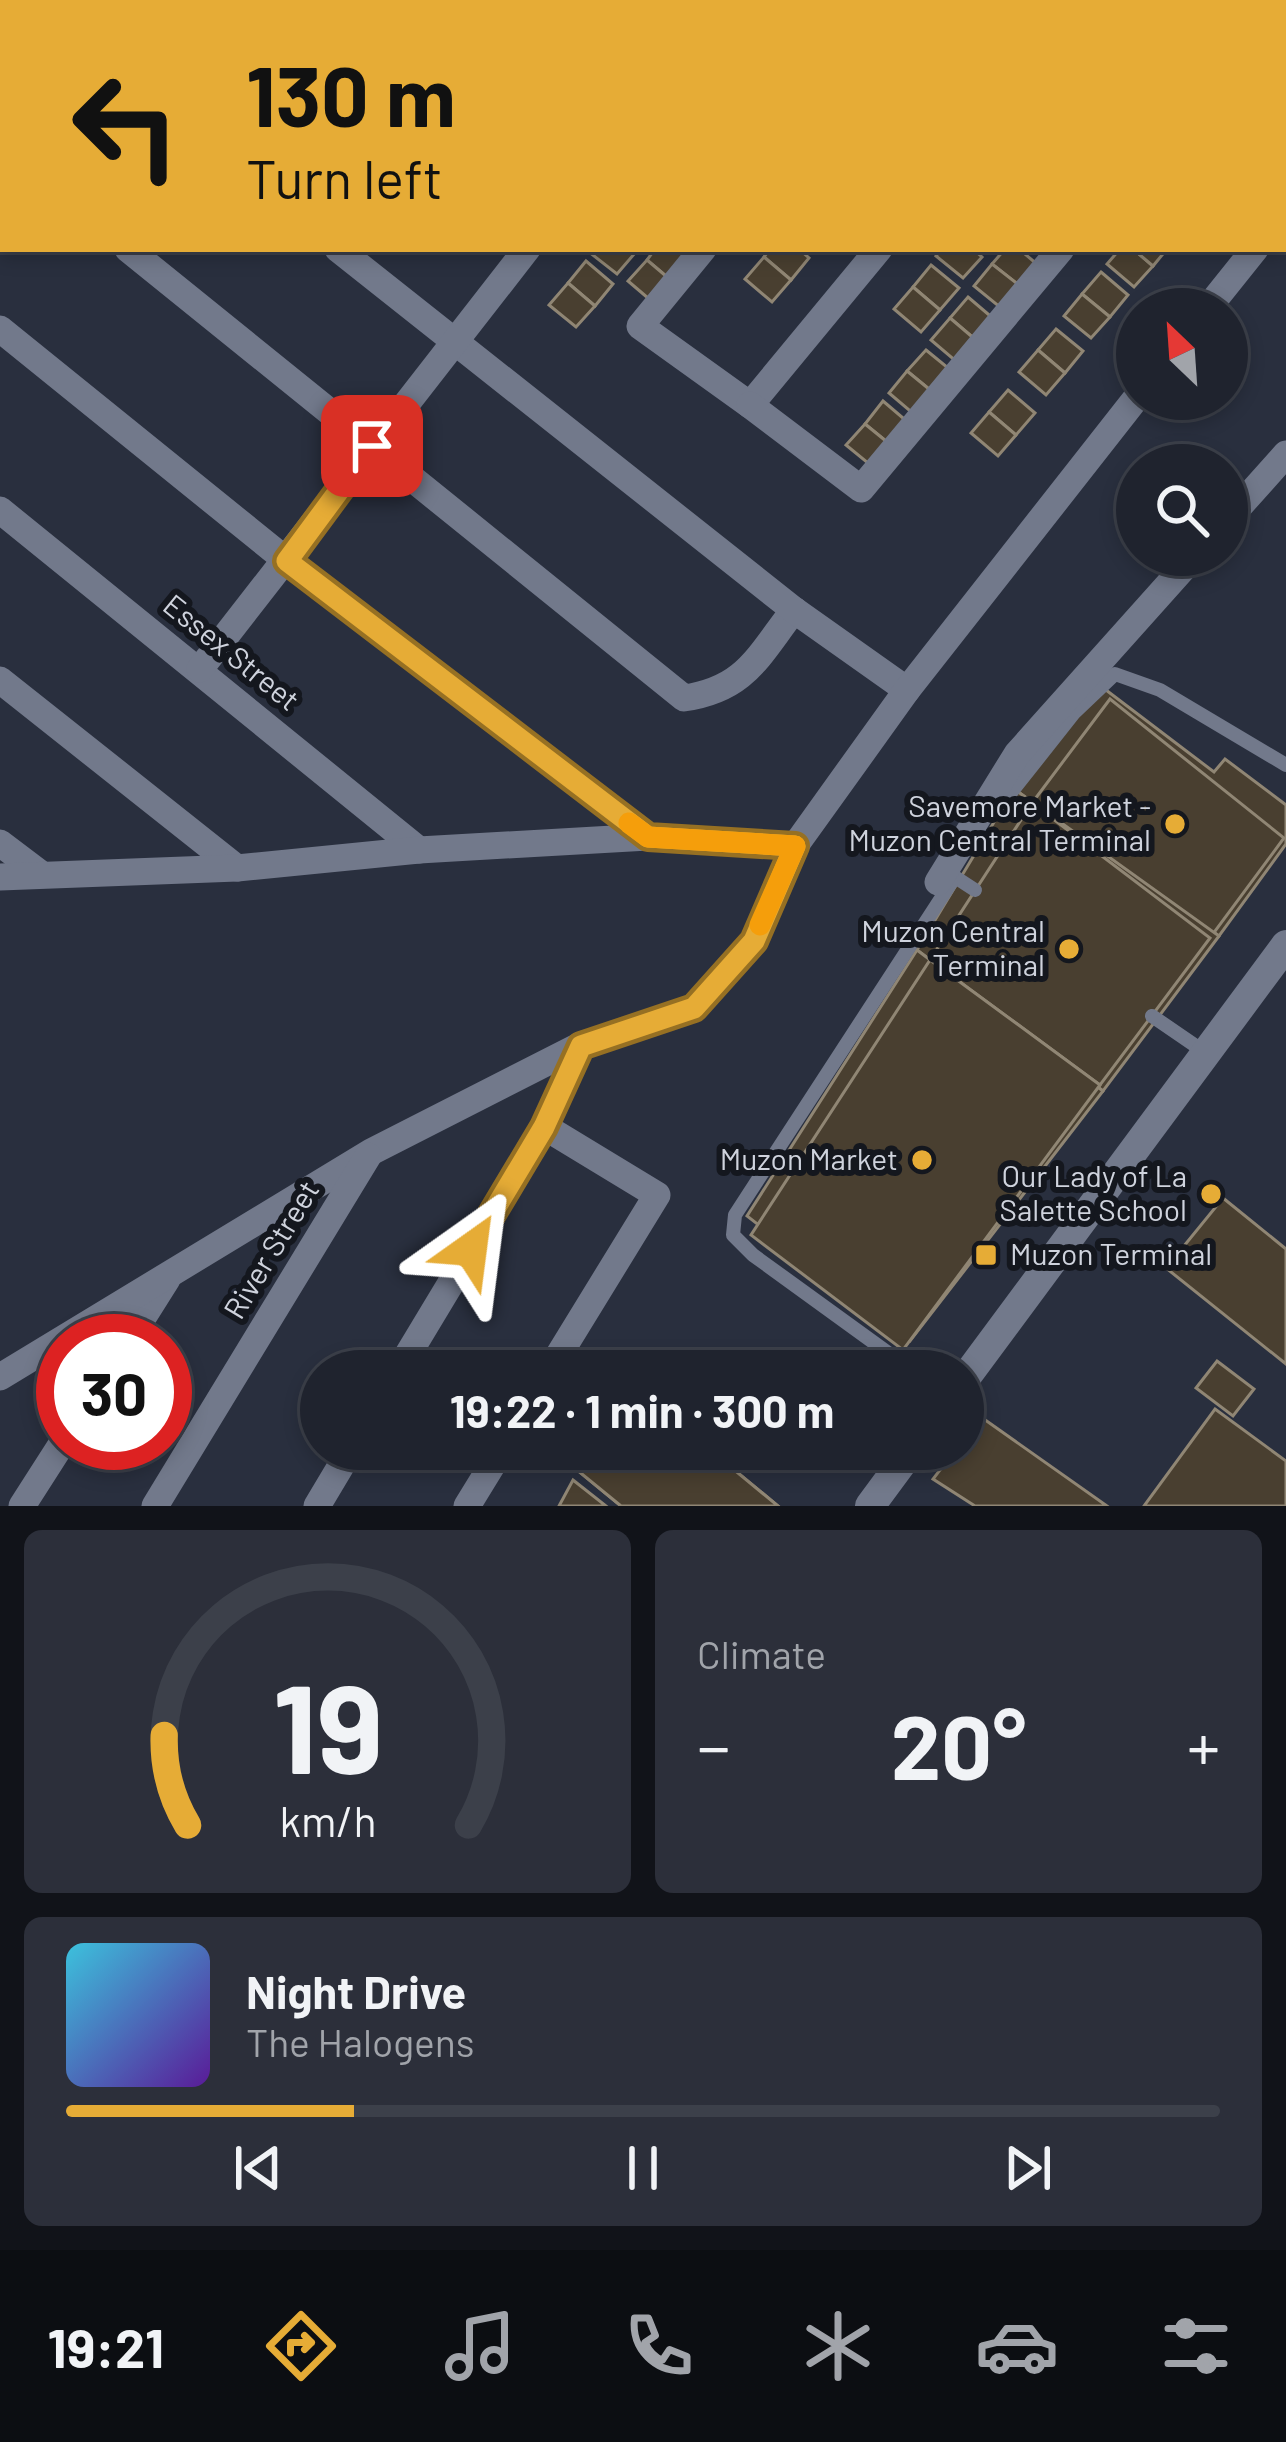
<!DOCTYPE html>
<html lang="en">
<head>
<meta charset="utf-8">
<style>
	body { margin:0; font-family:Barlow,sans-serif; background:#2c2f3a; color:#f1f3f6; height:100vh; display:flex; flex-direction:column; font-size:45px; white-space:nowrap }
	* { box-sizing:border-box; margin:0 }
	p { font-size:39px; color:#a1a4aa }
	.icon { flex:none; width:66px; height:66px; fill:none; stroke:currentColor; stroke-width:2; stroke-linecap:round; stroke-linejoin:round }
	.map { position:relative; height:1506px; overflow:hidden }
	.details { display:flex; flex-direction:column; gap:24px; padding:24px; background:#111319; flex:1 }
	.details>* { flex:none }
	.banner { position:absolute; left:0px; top:0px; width:1287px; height:252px; box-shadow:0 6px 18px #0003,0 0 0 3px #3c404a; background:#e6ac36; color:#111; overflow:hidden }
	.needle { width:78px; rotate:335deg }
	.controls { position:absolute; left:1116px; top:288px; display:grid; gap:24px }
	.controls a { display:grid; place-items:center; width:132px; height:132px; border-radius:50%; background:#1f232e; box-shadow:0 6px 18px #0003,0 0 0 3px #3c404a; font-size:60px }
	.speed { position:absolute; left:36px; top:1314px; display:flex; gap:24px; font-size:60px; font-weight:700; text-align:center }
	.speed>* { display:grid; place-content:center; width:156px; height:156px; border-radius:50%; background:#1f232e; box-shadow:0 6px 18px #0003,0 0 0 3px #3c404a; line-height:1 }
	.speed .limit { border:18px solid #d22; background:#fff; color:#111 }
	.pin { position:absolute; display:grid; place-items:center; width:102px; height:102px; color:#fff; margin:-51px; border-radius:24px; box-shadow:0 6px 18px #0006 }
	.me { position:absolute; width:132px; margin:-66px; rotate:31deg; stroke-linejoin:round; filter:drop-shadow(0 0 9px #0008) }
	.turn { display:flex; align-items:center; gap:42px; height:252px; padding:0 48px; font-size:54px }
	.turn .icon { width:156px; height:156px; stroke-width:2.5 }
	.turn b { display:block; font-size:84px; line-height:102px }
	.big { font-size:90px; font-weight:700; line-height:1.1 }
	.details .card { flex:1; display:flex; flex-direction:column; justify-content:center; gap:18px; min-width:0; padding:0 42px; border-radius:18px; background:#2c2f3a }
	.details .dial { align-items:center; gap:0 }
	.dial svg { height:312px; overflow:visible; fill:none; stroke:#3c404a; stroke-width:7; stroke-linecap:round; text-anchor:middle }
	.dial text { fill:#f1f3f6; stroke:none }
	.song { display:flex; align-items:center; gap:36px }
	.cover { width:144px; height:144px; border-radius:18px; background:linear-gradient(135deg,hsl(190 70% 55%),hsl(270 70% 35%)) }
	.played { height:12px; border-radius:6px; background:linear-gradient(90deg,#e6ac36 25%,#3c404a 25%) }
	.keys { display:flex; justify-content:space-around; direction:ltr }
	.heat { display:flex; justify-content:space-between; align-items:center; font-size:66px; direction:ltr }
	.details .tiles { flex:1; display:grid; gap:24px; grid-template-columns:1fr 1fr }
	.card:last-child { grid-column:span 2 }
	.trip { position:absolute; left:300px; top:1350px; width:684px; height:120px; border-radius:60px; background:#1f232e; box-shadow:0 6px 18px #0003,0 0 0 3px #3c404a; font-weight:700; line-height:120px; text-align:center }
	.tabs { display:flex; height:192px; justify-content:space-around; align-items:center; background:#0c0e12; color:#a1a4aa }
	.tabs .icon { width:84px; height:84px }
	.tabs .active { color:#e6ac36 }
	.tabs b { font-size:54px; color:#f1f3f6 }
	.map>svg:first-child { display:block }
</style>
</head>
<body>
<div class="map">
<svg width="1286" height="1506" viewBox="0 0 1286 1506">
	<rect width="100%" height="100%" fill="#292f3e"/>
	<!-- building -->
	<g fill="#493f30" stroke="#908674" stroke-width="3">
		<path d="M592,249H631L635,253L617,274L589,252Z"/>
		<path d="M655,249H678L692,260L673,282L647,260Z"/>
		<path d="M770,249H799L809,258L791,280L764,257Z"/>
		<path d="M942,249H973L982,257L963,278L936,256Z"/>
		<path d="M1005,249H1019L1038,265L1020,286L992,264Z"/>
		<path d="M1120,249H1133L1153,266L1134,287L1107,264Z"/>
		<path d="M1133,249H1167L1153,266Z"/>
		<path d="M764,257L791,280L772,302L745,279Z"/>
		<path d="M647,260L673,282L655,304L628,281Z"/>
		<path d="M586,261L613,284L595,306L568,283Z"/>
		<path d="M992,264L1020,286L1001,308L974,286Z"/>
		<path d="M931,265L959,288L940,310L913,287Z"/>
		<path d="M1101,272L1128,295L1110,317L1082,294Z"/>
		<path d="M568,283L595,306L576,327L549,305Z"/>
		<path d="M913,287L940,310L921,332L894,309Z"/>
		<path d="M1082,294L1110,317L1091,338L1064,316Z"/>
		<path d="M968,297L995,320L977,341L950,318Z"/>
		<path d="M950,318L977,341L958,363L931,340Z"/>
		<path d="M1056,329L1083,351L1065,373L1038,350Z"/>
		<path d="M926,350L953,372L935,394L907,371Z"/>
		<path d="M1038,350L1065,373L1046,395L1019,372Z"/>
		<path d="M907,371L935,394L916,416L889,393Z"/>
		<path d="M1008,390L1035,413L1016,435L989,412Z"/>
		<path d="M883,401L910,424L892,446L865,424Z"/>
		<path d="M989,412L1016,435L998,456L971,433Z"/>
		<path d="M865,424L892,446L874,468L846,445Z"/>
		<path d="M1102,687L1214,772L1225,759L1286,805V844L1219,936L1014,789Z"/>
		<path d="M1110,699L1284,838L1210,938L1032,803Z"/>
		<path d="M1014,789L1219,936L1103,1091L917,950Z"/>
		<path d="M1032,803L1210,938L1100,1085L930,960Z"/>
		<path d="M917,950L1103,1091L910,1341L747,1216Z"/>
		<path d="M930,960L1100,1085L903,1350L751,1235Z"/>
		<path d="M1223,1198L1286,1249V1364L1166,1268Z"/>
		<path d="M1217,1361L1254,1389L1233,1416L1196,1388Z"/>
		<path d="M1215,1409L1286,1461V1506H1144Z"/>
		<path d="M981,1417L1107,1506H975L933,1479L956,1449H963V1440Z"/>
		<path d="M590,1449H709L778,1506H621L577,1470Z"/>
		<path d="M590,1449H709L778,1506H621L577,1470Z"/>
		<path d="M573,1480L606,1506H559Z"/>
	</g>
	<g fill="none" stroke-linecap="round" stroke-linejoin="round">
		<!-- lane -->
		<g stroke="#72798b" stroke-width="14">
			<path d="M1002,804L1074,713L1115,674L1160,690L1286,765"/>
			<path d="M955,877L975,890"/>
			<path d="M1152,1016L1206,1053"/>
			<path d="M913,1371L753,1255L733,1235L735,1215L951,883"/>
		</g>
		<!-- street -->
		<g stroke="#72798b" stroke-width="27">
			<path d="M29,0L33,3"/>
			<path d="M226,0L230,3"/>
			<path d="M911,0L914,3"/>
			<path d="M1136,0L1140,3"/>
			<path d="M415,3L418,0"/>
			<path d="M562,3L565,0"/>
			<path d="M727,3L730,0"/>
			<path d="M1271,3L1274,0"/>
			<path d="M0,145L3,147"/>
			<path d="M1284,217L1286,215"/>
			<path d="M128,249L684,698C746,689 758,656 794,610"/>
			<path d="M338,249L794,610L907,690"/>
			<path d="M703,249L640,326L750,405L879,249"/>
			<path d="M1207,309L1255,249"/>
			<path d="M0,329L287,561L648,837"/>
			<path d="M750,405L861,489L1061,249"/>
			<path d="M0,510L419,850"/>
			<path d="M1227,520L1286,454"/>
			<path d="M200,669L527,249"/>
			<path d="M0,680L237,868"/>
			<path d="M0,843L41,874"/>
			<path d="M0,877L237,868L419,850L648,837L795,846"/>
			<path d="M938,882L1017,754L1195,555"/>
			<path d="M545,1127L657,1195L549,1371"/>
			<path d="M128,1341L167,1279"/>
			<path d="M398,1371L545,1127L581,1045"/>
			<path d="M0,1377L371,1152L581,1045L695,1008L754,941L795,846L907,690L1137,397"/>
			<path d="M22,1506L63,1442"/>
			<path d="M155,1506L368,1156"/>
			<path d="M317,1506L351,1449"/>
			<path d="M467,1506L502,1449"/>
		</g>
		<!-- secondary -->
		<g stroke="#72798b" stroke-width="30">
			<path d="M963,1381L1286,945"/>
			<path d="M870,1506L912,1449"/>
		</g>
	</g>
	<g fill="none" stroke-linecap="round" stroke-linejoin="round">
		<!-- route casing -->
		<g stroke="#967023" stroke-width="30">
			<path id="route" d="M372,446L287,561L648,837L795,846L754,941L694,1008L581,1046L544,1127L471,1249"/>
		</g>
		<!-- route -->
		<use href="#route" stroke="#e6ac36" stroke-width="21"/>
		<!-- slow -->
		<path stroke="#f59e0b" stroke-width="21" d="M629,823L648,837L795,846L760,925"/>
	</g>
	<!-- markers -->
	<g fill="#e6ac36" stroke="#14171e" stroke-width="4.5">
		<circle cx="1175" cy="824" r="12"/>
		<circle cx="1069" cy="949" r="12"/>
		<circle cx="922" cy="1160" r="12"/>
		<circle cx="1211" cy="1194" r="12"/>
		<rect x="974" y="1243" width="24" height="24" rx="6"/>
	</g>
	<g text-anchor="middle" stroke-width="12" stroke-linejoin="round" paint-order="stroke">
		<!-- street labels -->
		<g font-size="30" fill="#cfd3dd" stroke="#14171e">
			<text transform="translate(231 653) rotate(39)" y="10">Essex Street</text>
			<text transform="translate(272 1250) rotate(-59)" y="10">River Street</text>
		</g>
		<!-- poi labels -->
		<g font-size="30" fill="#cfd3dd" stroke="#14171e" text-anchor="end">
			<text x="1151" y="817">Savemore Market -<tspan x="1151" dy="34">Muzon Central Terminal</tspan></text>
			<text x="1045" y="942">Muzon Central<tspan x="1045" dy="34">Terminal</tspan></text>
			<text x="898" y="1170">Muzon Market</text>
			<text x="1187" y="1187">Our Lady of La<tspan x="1187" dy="34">Salette School</tspan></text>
			<text x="1010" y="1265" text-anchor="start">Muzon Terminal</text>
		</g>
	</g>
</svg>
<div class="controls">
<a><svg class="needle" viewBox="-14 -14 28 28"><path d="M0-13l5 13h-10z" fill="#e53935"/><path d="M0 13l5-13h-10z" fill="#a1a4aa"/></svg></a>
<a><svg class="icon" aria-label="search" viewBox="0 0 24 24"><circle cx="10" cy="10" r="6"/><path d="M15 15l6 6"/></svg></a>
</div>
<div class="speed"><div class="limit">30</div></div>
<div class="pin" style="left:372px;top:446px;background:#d93025"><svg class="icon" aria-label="arrive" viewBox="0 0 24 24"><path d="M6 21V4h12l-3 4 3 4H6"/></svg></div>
<svg class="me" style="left:471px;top:1249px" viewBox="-20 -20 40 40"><path d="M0-17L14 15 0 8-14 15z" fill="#e6ac36" stroke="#fff" stroke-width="4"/></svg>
<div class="trip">19:22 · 1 min · 300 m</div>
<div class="banner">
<div class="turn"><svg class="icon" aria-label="left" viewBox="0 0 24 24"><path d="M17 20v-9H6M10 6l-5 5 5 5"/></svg><div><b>130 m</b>Turn left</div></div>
</div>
</div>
<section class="details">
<div class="tiles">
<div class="card dial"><svg viewBox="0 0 100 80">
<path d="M14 69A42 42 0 1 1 86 69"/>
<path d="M14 69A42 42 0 0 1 8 46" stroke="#e6ac36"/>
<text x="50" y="56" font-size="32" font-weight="700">19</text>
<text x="50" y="72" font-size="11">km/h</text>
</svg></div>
<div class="card"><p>Climate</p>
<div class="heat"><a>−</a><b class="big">20°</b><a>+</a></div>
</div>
<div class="card">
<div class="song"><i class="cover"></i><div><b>Night Drive</b><p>The Halogens</p></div></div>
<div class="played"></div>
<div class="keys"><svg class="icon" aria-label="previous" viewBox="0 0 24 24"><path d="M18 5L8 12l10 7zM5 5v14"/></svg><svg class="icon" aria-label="pause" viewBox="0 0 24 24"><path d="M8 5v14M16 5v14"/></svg><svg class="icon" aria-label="next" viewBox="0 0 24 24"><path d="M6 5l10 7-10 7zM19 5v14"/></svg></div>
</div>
</div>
</section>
<nav class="tabs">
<b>19:21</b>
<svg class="icon active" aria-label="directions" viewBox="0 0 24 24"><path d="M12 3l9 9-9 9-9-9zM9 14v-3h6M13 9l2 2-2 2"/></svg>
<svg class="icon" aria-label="music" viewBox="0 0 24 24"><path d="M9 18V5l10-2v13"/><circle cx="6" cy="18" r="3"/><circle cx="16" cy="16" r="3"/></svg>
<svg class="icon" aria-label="phone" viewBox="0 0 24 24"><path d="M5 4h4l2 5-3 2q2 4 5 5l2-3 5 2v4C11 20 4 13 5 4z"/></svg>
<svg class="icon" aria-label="climate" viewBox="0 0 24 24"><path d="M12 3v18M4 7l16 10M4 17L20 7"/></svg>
<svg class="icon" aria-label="car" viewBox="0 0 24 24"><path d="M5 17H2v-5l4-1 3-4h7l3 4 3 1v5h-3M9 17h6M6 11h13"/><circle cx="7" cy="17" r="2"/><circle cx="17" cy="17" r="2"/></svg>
<svg class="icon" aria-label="filters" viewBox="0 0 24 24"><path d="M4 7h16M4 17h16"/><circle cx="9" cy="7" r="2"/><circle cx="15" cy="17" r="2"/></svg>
</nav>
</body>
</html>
